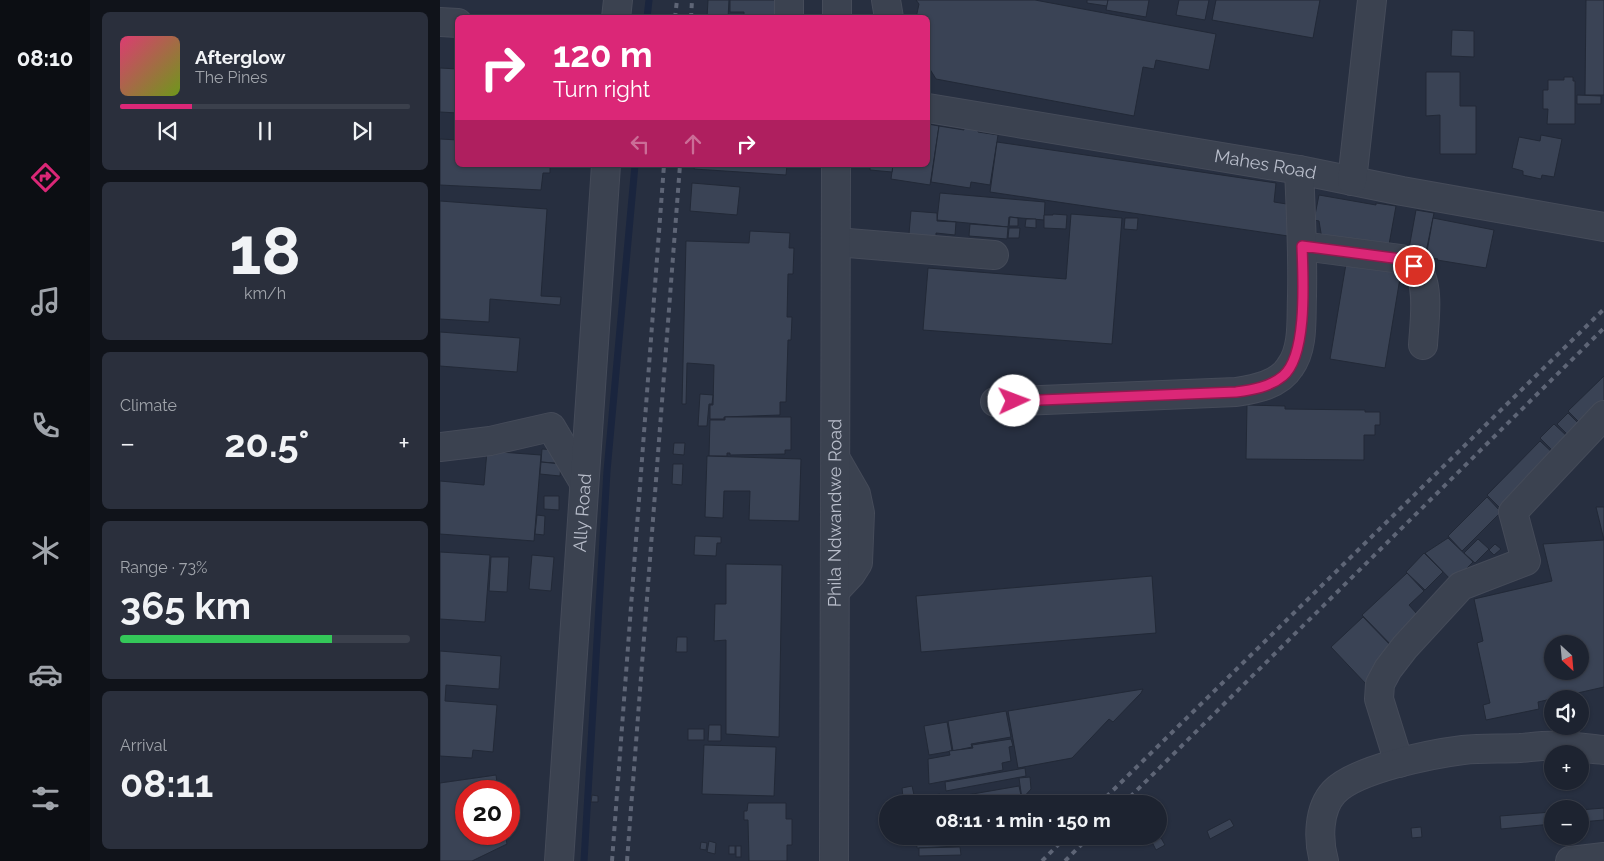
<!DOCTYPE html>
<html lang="en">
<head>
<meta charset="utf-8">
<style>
	body { margin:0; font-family:Raleway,sans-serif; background:#2a2f3c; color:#f1f3f6; height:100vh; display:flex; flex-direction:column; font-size:19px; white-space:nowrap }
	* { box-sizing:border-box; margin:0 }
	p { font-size:16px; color:#a0a4ab }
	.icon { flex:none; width:28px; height:28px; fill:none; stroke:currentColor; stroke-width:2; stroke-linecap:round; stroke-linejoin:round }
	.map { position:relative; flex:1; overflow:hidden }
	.drawer { display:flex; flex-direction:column; gap:12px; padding:12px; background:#10131a; width:350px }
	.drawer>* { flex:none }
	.hud { position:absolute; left:15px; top:15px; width:475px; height:152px; border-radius:8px; box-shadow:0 1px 4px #0004,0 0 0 1px #3b404c; background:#db2777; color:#fff; overflow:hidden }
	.needle { width:32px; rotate:154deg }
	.fabs { position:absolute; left:1104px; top:635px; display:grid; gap:10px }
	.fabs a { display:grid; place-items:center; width:45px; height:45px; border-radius:50%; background:#1d2330; box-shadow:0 1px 4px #0004,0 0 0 1px #3b404c; font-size:25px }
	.speed { position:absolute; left:15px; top:780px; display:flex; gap:10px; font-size:25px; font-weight:700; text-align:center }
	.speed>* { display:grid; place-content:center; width:65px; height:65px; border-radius:50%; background:#1d2330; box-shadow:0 1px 4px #0004,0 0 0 1px #3b404c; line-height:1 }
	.speed .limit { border:8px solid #d22; background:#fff; color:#111 }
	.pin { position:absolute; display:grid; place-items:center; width:42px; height:42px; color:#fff; margin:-21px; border:2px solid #fff; border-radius:50%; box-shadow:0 1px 5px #0007 }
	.me { position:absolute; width:55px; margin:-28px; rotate:88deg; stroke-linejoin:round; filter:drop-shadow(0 0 4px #0008) }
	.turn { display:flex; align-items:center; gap:18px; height:105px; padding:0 15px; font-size:22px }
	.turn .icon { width:65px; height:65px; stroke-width:2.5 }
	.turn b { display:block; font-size:35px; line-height:42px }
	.lanes { display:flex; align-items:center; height:48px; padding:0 15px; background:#0003; justify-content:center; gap:25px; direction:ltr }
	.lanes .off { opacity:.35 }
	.big { font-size:38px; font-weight:700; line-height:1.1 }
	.drawer .tile { flex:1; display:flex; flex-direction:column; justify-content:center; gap:8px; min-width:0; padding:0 18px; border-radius:8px; background:#2a2f3c }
	.drawer .dial { align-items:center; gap:0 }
	.dial b { font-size:65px; line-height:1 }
	.song { display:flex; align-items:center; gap:15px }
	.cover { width:60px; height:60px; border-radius:8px; background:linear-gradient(135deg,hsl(340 70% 55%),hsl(80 70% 35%)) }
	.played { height:5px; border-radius:2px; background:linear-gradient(90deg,#db2777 25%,#3b404c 25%) }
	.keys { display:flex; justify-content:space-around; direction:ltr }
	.heat { display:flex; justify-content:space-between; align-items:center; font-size:28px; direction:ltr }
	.charge { height:8px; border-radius:4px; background:linear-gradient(90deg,#34c759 73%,#3b404c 0) }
	.trip { position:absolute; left:439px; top:795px; width:288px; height:50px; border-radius:25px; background:#1d2330; box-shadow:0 1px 4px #0004,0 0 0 1px #3b404c; font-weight:700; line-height:50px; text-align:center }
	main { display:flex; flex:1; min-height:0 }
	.tab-bar { display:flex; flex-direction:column; width:90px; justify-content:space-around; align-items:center; background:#0c0e13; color:#a0a4ab }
	.tab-bar .icon { width:35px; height:35px }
	.tab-bar .on { color:#db2777 }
	.tab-bar b { font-size:22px; color:#f1f3f6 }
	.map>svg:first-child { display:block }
</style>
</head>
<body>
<main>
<nav class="tab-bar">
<b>08:10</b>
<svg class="icon on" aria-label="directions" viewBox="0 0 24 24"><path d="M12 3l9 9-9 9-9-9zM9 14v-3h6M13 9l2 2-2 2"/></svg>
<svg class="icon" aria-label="music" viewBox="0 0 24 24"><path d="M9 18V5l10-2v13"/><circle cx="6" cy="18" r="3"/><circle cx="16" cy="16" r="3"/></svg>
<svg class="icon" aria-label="phone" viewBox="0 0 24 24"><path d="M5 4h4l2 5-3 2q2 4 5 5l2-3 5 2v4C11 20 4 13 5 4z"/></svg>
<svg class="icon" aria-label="climate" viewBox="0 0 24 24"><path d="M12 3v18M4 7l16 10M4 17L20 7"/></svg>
<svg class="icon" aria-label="car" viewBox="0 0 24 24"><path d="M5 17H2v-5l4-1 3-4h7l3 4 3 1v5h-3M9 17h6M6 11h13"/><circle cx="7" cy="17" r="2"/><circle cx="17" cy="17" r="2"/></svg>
<svg class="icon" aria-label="filters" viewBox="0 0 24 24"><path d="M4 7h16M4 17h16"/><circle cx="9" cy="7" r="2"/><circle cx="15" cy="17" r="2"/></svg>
</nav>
<section class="drawer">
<div class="tile">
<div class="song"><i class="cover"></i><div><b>Afterglow</b><p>The Pines</p></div></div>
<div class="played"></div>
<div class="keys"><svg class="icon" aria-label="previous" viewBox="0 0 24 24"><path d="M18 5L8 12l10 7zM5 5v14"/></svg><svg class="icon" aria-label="pause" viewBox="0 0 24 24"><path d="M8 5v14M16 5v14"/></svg><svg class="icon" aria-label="next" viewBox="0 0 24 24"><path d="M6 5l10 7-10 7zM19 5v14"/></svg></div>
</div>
<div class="tile dial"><b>18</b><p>km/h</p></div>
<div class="tile"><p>Climate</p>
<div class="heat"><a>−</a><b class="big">20.5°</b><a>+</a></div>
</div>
<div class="tile"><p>Range · 73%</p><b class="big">365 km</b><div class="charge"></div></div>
<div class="tile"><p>Arrival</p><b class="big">08:11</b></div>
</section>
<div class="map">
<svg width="1164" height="861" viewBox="0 0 1164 861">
	<rect width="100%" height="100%" fill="#272f40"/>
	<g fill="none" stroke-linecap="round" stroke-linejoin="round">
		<!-- stream -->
		<g stroke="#1a253e" stroke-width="7">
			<path d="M207,18L209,0"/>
			<path d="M144,861L167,471L195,165"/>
		</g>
	</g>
	<!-- building -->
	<g fill="#3a4355" stroke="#222937" fill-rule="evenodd">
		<path d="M268,0H289L288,18H267Z"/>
		<path d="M290,0H363L362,18H304V12H290Z"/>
		<path d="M476,0H595L776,34L769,70L716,60L714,69L703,67L694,116L496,79L488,66V18H476L479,4Z"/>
		<path d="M647,0H668L667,6L647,3Z"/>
		<path d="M668,0H709L706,17L666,10Z"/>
		<path d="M739,0H769L765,20L736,15Z"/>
		<path d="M776,0H880L873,38L772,20Z"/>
		<path d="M1146,0H1164V95H1145Z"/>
		<path d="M1012,30L1034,31V57L1011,56Z"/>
		<path d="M0,68L18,69V113L0,112Z"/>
		<path d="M986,72H1020V106H1036V154H1000V115L986,116Z"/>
		<path d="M1124,77H1133V81H1135V124H1107L1108,109H1103V90H1108V80H1124Z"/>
		<path d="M1137,95L1161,96V104H1137Z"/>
		<path d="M488,124L499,126L490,185L451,179L453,165H488Z"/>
		<path d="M499,126L524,130V127L538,129V132L558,135L550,185L531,182L530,188L491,182Z"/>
		<path d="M1101,135L1122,139L1114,177L1102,175L1101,179L1083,175V171L1072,168L1079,137L1100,141Z"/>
		<path d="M0,139L18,140V165H110V173H103L101,190L0,185Z"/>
		<path d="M557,142L836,183L834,202L853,205L848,236L550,192Z"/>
		<path d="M255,165H347L346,175L254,169Z"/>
		<path d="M430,165H453L452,172L430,170Z"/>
		<path d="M252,183L300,187L297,215L250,211Z"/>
		<path d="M500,193L605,202L604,220L569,217L568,227L497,220Z"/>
		<path d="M879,195L936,205V203L956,206L948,250L882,239L879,221L874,220Z"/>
		<path d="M0,201L107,209L101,296L121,297L120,305L50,299L49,322L0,319Z"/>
		<path d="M976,210L994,213L985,257L968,254Z"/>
		<path d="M471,211L497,213V221L516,222L515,235L496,233V237L436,232L469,234Z"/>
		<path d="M613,214L627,215L626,229L604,228V215H613Z"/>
		<path d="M631,214L682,218L672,344L483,330L488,268L626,279Z"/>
		<path d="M570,217L578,218V226H569Z"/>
		<path d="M685,218H698L697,230L684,229Z"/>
		<path d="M993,218L1054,230L1046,268L997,260L998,259L986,257Z"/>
		<path d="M586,219H596V228L585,227Z"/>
		<path d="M530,224L568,227L567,239L529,236Z"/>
		<path d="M569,228H580L579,238H568Z"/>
		<path d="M310,231L350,233L349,248H354L353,274H348L347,317H352L351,340H348L346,402H340V415L284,417V419H270V405H273L274,365L247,363L246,404H242L246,241L309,243Z"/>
		<path d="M907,258L962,266L945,368L890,359Z"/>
		<path d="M0,332L80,338L77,372L0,366Z"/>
		<path d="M1164,376V404L1142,425L1128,411Z"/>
		<path d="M260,394L273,395L272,404H269L267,426H258Z"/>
		<path d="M807,405L845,406V409L925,410V412H940V425H935V435H924V460L806,459Z"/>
		<path d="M1128,413L1141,426L1130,437L1117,424Z"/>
		<path d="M285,417H351V450H345V454L290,455V453H287V456H269L270,420H285Z"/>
		<path d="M1114,424L1129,438L1115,453L1100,438Z"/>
		<path d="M1100,441L1115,455L1062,510L1047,495Z"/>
		<path d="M234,443H245L244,455L233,454Z"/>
		<path d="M102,449L117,450L115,463L101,462Z"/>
		<path d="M47,451L101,455L94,541L0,534V481L44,485Z"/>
		<path d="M267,456L361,459L359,521L309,520L310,491H284L283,518L265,517Z"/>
		<path d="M101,462L121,464L120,476L100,474Z"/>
		<path d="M233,464H243L242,485L232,484Z"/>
		<path d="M104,496H119V510L104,509Z"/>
		<path d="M1047,497L1061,512L1022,551L1008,536Z"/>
		<path d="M1156,507H1164V687L1098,702L1099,709L1046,720L1043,705L1050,703L1037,643L1043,641L1034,599L1112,581L1103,544L1164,540ZM1112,644H1140V671H1112Z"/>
		<path d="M97,515L105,516L104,535L95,534Z"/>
		<path d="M255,536L281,537V543H277L276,556L254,555Z"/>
		<path d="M1008,538L1033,562L1013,582L985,553Z"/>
		<path d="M1038,539L1049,549L1035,563L1024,553Z"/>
		<path d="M1055,544L1061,549L1054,555L1049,550Z"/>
		<path d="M0,552L50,555L45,622L0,619Z"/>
		<path d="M984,553L1003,572L985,590L966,572Z"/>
		<path d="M92,555L114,557L111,591L89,589Z"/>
		<path d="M51,557H69L67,592L49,591Z"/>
		<path d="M286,564L342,565L339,737L286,734V640L274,641L275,604H286Z"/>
		<path d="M967,573L984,591L969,605L977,614L971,620L978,626L955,649L922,615Z"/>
		<path d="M712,576L716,633L481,652L476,596Z"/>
		<path d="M923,617L959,654L926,684L891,647Z"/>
		<path d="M237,637H247V652H236Z"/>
		<path d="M0,651L61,656L59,689L6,685L5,701L57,705L53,752L33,750L32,758L0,756Z"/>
		<path d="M703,689L701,693L673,722L669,719L632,758L578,768L568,711Z"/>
		<path d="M566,711L571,737L531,744L532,747L513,751L508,721Z"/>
		<path d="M507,722L512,751L489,755L484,726Z"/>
		<path d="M269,725H281V741H268Z"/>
		<rect x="248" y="729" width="16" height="11"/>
		<path d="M571,739L573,746L569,747L571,761L562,763L563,770L489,784L488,759L510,755L509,751L533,748L532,745Z"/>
		<path d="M264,745L336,747L334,796L262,794Z"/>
		<path d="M585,768L586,776L506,791L505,782Z"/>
		<path d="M56,775L58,791H26V834H65L67,844L32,861H0V783Z"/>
		<path d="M590,777L591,789L582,799L579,778Z"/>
		<path d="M472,786L474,795L463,797L462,788Z"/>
		<path d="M579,786L582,800L578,804H523L521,796Z"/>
		<path d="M500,794L502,804H471L470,799Z"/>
		<path d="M152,795L158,796V802H151Z"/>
		<path d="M308,803H346V819H352V845H347V861H309L308,820H304V811H307Z"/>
		<path d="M1164,808V820L1140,822V810Z"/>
		<path d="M1112,812V824L1061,829L1060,816Z"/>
		<path d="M790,819L794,826L770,839L767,831Z"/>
		<path d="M981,827L982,837L972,838L971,828Z"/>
		<path d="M487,836H518L519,846L477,848L476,838Z"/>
		<path d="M721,838L725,845L716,850L712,842Z"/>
		<path d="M269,841L276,843L275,854L267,852Z"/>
		<path d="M261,842L267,843L266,850L260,849Z"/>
		<rect x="289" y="846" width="6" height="8"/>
		<rect x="296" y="846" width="5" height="11"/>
		<path d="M520,847L521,855L479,856V848Z"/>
	</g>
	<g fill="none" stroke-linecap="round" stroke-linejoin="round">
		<!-- minor casing -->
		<g stroke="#454b59" stroke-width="30">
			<g id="minor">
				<path d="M446,0L449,18"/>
				<path d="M176,18L178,0"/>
				<path d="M349,18V0"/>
				<path d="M397,18V0"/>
				<path d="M0,22L18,23"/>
				<path id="s1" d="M488,108L859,170L962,191L1164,227"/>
				<path d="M912,181L932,0"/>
				<path d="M396,242L554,255"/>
				<path d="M862,246L961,259C966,261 971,263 975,267C991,282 984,324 983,345"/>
				<path d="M555,402L796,392C815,389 839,385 850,367C864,348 861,319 862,296C863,254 861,212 859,170"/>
				<path d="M0,447L50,441L111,427L143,481"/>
				<path d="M396,590L411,574L418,563L420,513L416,494L397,461"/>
				<path d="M959,763L939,699L940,684L948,669L965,647L1021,586L1086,561L1073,512L1164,415"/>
				<path id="s2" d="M119,861L166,165"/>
				<path id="s3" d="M394,861L396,165"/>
				<path d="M884,861C878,840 878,809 894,792C916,769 991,754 1023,750C1042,748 1061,749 1080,748C1093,747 1106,745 1118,746C1134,746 1149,749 1164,750"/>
				<path d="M1130,861L1164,857"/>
			</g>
		</g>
		<!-- minor -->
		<use href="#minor" stroke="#3b4250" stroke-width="28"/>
		<!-- rail -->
		<g stroke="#5e6576" stroke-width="4" stroke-dasharray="5 5" stroke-linecap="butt">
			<path d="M235,18L237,0"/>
			<path d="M251,18L252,0"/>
			<path d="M659,804L1164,309"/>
			<path d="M683,804L1164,328"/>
			<path d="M172,861L224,165"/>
			<path d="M187,861L240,165"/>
			<path d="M602,861L627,836"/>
			<path d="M625,861L650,836"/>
		</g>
	</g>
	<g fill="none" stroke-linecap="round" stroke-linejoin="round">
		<!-- route casing -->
		<g stroke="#8e194d" stroke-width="12">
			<path id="route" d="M574,401L796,392C812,390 830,387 843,376C868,355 863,277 862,246L961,259L974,266"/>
		</g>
		<!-- route -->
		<use href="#route" stroke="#db2777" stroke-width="9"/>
	</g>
	<g text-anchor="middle" stroke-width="5" stroke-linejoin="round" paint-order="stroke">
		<!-- street labels -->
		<g font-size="18" fill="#b8bdca" stroke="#202735">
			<text dy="6" stroke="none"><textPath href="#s1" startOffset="342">Mahes Road</textPath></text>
			<text dy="6" stroke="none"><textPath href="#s2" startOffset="349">Ally Road</textPath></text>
			<text dy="6" stroke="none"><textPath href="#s3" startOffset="348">Phila Ndwandwe Road</textPath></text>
		</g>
	</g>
</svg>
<div class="fabs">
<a><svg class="needle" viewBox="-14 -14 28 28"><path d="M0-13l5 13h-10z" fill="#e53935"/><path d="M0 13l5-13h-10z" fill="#a0a4ab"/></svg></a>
<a><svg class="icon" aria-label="sound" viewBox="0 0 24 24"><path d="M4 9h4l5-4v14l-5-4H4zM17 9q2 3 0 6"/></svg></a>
<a>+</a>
<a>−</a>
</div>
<div class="speed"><div class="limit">20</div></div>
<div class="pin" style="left:974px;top:266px;background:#d93025"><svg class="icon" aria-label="arrive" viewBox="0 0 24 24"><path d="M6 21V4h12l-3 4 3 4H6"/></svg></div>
<svg class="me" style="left:574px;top:401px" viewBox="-20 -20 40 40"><circle r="19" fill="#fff"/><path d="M0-13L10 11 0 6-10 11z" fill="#db2777"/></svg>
<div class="trip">08:11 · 1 min · 150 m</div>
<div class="hud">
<div class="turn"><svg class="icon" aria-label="right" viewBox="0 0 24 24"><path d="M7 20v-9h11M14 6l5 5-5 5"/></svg><div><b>120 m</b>Turn right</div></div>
<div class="lanes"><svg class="icon off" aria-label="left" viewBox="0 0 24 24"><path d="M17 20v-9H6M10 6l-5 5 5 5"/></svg><svg class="icon off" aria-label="ahead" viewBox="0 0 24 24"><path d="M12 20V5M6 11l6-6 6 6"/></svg><svg class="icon" aria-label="right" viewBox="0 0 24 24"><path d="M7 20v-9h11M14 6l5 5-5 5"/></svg></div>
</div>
</div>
</main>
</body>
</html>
